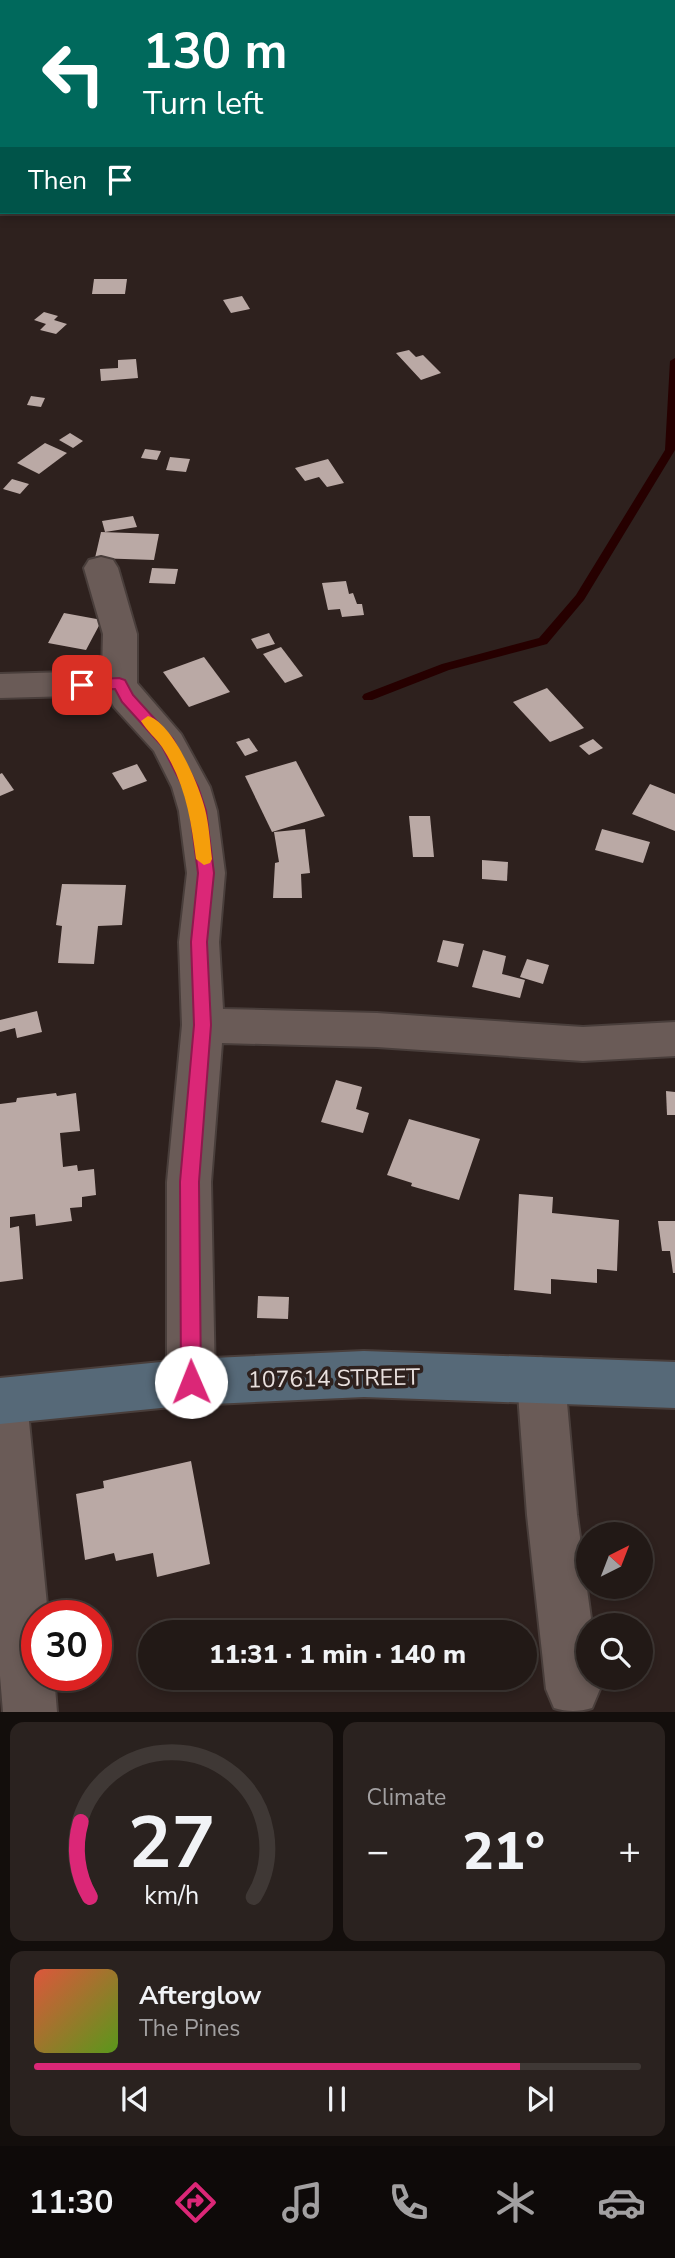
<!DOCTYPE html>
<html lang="en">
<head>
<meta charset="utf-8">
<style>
	body { margin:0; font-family:"Nunito Sans",sans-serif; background:#2a221f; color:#f1f3f6; height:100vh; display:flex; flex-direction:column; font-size:26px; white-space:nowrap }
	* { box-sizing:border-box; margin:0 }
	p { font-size:23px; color:#a2a0a1 }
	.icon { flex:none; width:38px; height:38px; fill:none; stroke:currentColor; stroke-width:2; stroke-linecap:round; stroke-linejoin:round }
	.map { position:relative; height:1712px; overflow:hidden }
	.side { display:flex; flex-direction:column; gap:10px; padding:10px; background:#130e0c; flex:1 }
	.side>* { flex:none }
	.top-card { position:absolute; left:0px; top:0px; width:676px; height:214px; box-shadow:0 4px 10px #0003,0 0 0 2px #3f3835; background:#00695c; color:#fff; overflow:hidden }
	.needle { width:46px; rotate:42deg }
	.buttons { position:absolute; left:576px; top:1522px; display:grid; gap:14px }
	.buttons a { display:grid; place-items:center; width:77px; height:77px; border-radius:50%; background:#221916; box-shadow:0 4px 10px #0003,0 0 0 2px #3f3835; font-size:35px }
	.speed { position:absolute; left:21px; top:1600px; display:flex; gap:14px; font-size:35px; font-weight:700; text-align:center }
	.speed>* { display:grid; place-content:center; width:91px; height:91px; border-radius:50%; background:#221916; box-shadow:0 4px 10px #0003,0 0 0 2px #3f3835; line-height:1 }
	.speed .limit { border:10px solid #d22; background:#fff; color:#111 }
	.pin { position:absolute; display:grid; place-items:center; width:60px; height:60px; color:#fff; margin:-30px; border-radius:14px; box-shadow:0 4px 10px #0006 }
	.me { position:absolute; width:77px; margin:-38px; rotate:359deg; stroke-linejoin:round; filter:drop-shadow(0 0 5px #0008) }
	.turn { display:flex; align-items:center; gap:24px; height:147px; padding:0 28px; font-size:32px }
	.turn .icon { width:91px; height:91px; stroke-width:2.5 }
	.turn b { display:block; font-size:49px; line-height:60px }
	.then { display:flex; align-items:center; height:66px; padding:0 28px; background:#0003; gap:14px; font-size:26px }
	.big { font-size:52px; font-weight:800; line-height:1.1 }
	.side .tile { flex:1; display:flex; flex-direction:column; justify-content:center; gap:10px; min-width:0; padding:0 24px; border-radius:14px; background:#2a221f }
	.side .dial { align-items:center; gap:0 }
	.dial svg { height:182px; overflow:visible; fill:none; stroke:#3f3835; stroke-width:7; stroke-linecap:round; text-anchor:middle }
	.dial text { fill:#f1f3f6; stroke:none }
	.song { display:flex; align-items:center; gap:21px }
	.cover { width:84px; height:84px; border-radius:10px; background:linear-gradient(135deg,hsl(10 70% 55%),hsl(90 70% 35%)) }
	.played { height:7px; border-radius:4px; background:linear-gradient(90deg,#db2777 80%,#3f3835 80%) }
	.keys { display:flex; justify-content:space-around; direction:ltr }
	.heat { display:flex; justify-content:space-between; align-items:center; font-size:38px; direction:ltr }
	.side .tiles { flex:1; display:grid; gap:10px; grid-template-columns:1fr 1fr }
	.tile:last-child { grid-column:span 2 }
	.trip { position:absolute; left:138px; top:1620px; width:399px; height:70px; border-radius:35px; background:#221916; box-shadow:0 4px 10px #0003,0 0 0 2px #3f3835; font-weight:800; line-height:70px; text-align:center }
	.tabs { display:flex; height:112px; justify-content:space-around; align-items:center; background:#0e0a09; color:#a2a0a1 }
	.tabs .icon { width:49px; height:49px }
	.tabs .on { color:#db2777 }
	.tabs b { font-size:32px; color:#f1f3f6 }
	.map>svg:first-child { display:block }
</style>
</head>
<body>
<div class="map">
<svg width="675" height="1712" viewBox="0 0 675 1712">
	<rect width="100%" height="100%" fill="#2e211e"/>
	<!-- green -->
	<path fill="#57261a" d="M455,0H675V110L674,2Z"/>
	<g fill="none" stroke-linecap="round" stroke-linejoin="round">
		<!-- stream -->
		<g fill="#260000" fill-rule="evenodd">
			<path d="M590,0H598V2H591Z"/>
			<rect x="674" y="127" width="1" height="5"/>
			<path d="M675,358V450L584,600L547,644L449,670L372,700H364L362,697L364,694L442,664L539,638L576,595L665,450L670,361Z"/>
		</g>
	</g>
	<!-- building -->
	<g fill="#baa9a5">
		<path d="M94,279H127L125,294H92Z"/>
		<path d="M242,296L250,309L231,313L223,300Z"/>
		<path d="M44,312L58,316L54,320L67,324L56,334L40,330L46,324L34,320Z"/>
		<path d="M409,350L416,357L423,355L441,373L421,380L396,353Z"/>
		<path d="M136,359L138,378L101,381L100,369L118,368V360Z"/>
		<path d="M31,396L45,398L41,407L27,405Z"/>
		<path d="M70,433L83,441L73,448L59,440Z"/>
		<path d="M45,443L67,453L39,474L17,463Z"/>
		<path d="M145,449L161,451L157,460L141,458Z"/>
		<path d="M170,457L190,459L186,472L166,470Z"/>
		<path d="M328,459L344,483L327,487L319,477L305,481L295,468Z"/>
		<path d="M12,479L29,484L20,494L3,489Z"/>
		<path d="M133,516L137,527L105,532L102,521Z"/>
		<path d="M101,532L159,534L154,560L95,558Z"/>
		<path d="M152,568L178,569L175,584L149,583Z"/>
		<path d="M346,581L349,594L353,593L357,604H362L364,615L342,617L340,609L328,610L322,583Z"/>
		<path d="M64,613L102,620L86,650L48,643Z"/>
		<path d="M269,633L275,644L257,649L251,639Z"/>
		<path d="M281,647L303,676L285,683L263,654Z"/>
		<path d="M204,657L230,692L189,707L163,672Z"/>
		<path d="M547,688L584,728L550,742L513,702Z"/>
		<path d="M249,738L258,751L245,756L236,742Z"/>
		<path d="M593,739L603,748L589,755L579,746Z"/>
		<path d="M296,761L325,816L272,832L245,776Z"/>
		<path d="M137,764L147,781L123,790L112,773Z"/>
		<path d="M2,773L14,790L0,796V774Z"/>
		<path d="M650,784L675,794V831L632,814Z"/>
		<path d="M409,816H430L434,857H413Z"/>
		<path d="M305,829L310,873L301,874L302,898H273L275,863L279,862L274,832Z"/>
		<path d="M602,829L650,842L643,863L595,850Z"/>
		<path d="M482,860L508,862L507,881L482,879Z"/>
		<path d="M62,884L126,885L122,925L98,926L94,964L58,963L62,926L56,925Z"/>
		<path d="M443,940L464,944L458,967L437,962Z"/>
		<path d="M483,950L506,956L502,974L525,980L520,998L472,987Z"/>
		<path d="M527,959L549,965L543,984L520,977Z"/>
		<path d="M37,1011L42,1032L17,1038L15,1028L0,1032V1020Z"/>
		<path d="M336,1080L362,1087L356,1109L369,1113L363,1133L321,1122Z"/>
		<path d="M666,1091L675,1092V1115H667Z"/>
		<path d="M56,1093L57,1096L76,1093L80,1131L60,1133L63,1167L77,1165L78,1171L94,1169L96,1195L82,1197V1207L70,1208L72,1221L36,1226L35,1214L10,1217V1228L19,1226L23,1279L0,1282V1104L16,1102L17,1098Z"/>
		<path d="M409,1119L480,1139L459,1200L411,1186L412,1183L387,1175Z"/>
		<path d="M519,1194L553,1197L552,1213L619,1220L617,1271L597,1269V1283L551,1279V1294L514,1290Z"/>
		<path d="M658,1221H675V1273H673L670,1251H662Z"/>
		<path d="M258,1296L289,1297L288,1319L257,1318Z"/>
		<path d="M191,1461L210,1564L157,1577L153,1553L116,1561L114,1553L85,1560L76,1494L104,1488L103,1481Z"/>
	</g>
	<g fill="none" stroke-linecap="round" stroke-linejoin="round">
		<!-- street casing -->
		<g stroke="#493e3b" stroke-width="4">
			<g id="street">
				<path d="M101,557L113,560L118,568L137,634V683L181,734L210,787L217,811L225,873L219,942L223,1009L377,1013L583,1027L675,1022V1056L583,1061L377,1047L222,1043L211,1182L215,1382L208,1398L191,1405L174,1398L167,1382V1182L182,1025L179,942L187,873L179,811L172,787L154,751L114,707L108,695L0,698V674L102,671L103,634L84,568L89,560Z"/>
				<path d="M541,1357L558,1364L565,1380L577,1515L592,1626H588V1678H599L600,1689L592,1708C579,1712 567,1712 554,1708L546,1689L527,1515L517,1380L524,1364Z"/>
				<path d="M3,1378L20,1385L27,1401L48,1615H37V1675H54L57,1712H3L0,1676V1379Z"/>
			</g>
		</g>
		<!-- secondary casing -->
		<g stroke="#493e3b" stroke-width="4">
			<path id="secondary" d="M364,1351L675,1362V1408L364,1397L191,1405L0,1424V1378L191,1359Z"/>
		</g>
		<!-- street -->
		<use href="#street" fill="#6a5b57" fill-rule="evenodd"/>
		<!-- secondary -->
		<use href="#secondary" fill="#566978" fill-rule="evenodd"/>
	</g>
	<!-- route -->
	<path fill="#db2777" stroke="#8e194d" stroke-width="2" d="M119,678L125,680L133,695L173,739L198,787L206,811L214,873L207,942L211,1025L199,1182L201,1382L199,1388L191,1391L184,1388L181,1382L180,1182L194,1025L191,942L198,873L190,811L183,787L162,746L122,702L115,689L82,690L75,685L82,680Z"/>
	<!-- slow -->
	<path fill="#f59e0b" d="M148,716C173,723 199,785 205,809C209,825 210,842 212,859L210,863L204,865L196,859C191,819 185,782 162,747C156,738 147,731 141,721Z"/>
	<g text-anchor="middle" stroke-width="7" stroke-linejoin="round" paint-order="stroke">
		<!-- near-street labels -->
		<g font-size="23" fill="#e9e0de" stroke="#2e211e">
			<text transform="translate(334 1378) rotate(-1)" y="8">107614 STREET</text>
		</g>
	</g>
</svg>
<div class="buttons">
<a><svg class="needle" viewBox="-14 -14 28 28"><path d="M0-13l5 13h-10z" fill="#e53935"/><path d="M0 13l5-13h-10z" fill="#a2a0a1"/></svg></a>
<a><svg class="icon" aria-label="search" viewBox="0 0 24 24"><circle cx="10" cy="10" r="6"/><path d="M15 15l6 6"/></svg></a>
</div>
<div class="speed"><div class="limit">30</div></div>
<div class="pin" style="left:82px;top:685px;background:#d93025"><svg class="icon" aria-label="arrive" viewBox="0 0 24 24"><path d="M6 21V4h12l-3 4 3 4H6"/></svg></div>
<svg class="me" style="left:191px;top:1382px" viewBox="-20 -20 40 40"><circle r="19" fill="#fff"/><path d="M0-13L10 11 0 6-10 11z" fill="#db2777"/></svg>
<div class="trip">11:31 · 1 min · 140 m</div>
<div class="top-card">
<div class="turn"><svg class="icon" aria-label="left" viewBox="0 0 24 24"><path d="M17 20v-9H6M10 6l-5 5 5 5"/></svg><div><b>130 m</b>Turn left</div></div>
<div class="then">Then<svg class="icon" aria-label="arrive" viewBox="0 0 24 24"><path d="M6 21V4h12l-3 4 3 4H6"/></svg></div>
</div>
</div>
<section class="side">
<div class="tiles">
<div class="tile dial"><svg viewBox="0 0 100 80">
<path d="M14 69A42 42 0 1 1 86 69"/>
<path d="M14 69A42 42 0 0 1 10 36" stroke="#db2777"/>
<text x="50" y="56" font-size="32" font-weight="700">27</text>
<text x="50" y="72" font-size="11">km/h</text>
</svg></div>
<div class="tile"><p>Climate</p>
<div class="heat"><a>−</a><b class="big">21°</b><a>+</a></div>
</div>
<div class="tile">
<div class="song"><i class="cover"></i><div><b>Afterglow</b><p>The Pines</p></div></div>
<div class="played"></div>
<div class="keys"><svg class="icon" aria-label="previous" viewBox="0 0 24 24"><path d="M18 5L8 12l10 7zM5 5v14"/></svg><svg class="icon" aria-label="pause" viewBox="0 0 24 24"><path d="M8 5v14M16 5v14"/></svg><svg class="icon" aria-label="next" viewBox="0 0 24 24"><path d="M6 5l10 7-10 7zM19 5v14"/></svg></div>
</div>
</div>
</section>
<nav class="tabs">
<b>11:30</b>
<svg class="icon on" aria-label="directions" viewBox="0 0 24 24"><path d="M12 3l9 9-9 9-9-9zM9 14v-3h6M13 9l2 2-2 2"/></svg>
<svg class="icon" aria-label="music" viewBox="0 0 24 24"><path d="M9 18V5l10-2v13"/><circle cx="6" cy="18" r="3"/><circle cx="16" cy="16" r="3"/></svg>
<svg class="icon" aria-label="phone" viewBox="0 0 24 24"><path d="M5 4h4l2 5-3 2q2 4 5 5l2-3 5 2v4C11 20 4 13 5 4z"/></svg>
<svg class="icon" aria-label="climate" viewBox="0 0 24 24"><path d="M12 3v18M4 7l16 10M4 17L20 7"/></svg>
<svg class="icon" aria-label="car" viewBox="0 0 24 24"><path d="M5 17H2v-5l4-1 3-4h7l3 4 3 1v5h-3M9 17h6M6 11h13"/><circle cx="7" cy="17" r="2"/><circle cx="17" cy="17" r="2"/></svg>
</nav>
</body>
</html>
